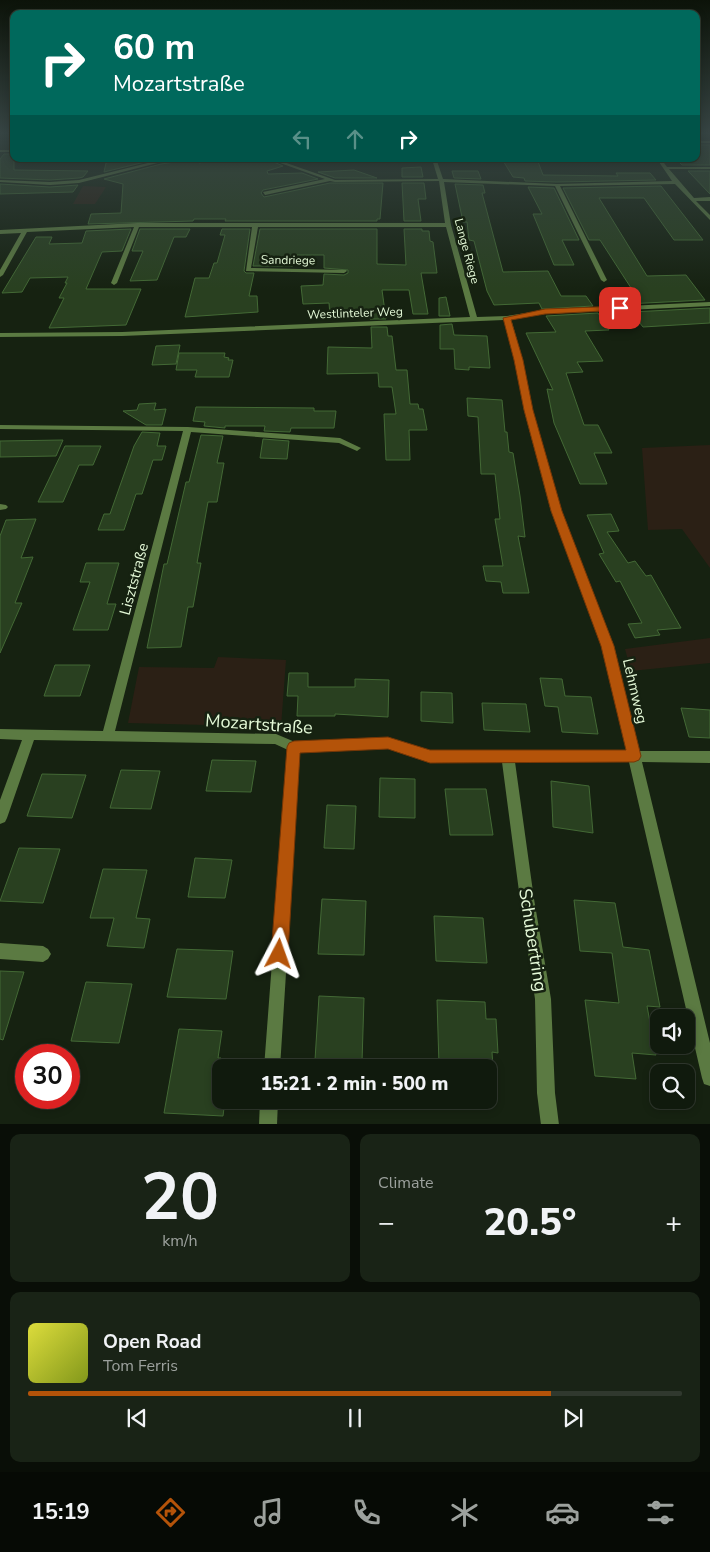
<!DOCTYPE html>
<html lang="en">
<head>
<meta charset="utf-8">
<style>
	body { margin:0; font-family:"Nunito Sans",sans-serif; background:#192316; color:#f1f3f6; height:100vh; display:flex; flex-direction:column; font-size:19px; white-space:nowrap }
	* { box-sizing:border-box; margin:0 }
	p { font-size:16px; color:#9ca19d }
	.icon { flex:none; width:28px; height:28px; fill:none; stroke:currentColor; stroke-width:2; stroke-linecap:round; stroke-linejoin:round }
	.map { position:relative; height:1124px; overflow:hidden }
	.drawer { display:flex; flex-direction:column; gap:10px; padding:10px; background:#090e07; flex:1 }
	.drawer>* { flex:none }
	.banner { position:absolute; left:10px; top:10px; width:690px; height:152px; border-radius:10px; box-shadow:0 2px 8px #0003,0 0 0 1px #30382e; background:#00695c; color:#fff; overflow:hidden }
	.controls { position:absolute; left:650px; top:1009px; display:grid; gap:10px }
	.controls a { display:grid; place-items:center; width:45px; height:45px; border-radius:10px; background:#101a0d; box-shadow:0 2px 8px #0003,0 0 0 1px #30382e; font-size:25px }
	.speed { position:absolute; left:15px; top:1044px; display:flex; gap:10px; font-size:25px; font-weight:700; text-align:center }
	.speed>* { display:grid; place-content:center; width:65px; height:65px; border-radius:50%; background:#101a0d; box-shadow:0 2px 8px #0003,0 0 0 1px #30382e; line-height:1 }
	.speed .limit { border:8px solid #d22; background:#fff; color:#111 }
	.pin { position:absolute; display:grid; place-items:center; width:42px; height:42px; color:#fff; margin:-21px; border-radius:10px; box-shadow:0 2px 8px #0006 }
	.me { position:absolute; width:55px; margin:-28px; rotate:4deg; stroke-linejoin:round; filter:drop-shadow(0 0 4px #0008) }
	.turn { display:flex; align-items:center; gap:18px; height:105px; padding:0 20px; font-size:22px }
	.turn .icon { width:65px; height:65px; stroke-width:2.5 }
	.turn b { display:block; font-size:35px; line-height:42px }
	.lanes { display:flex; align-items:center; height:48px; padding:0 20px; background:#0003; justify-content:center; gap:25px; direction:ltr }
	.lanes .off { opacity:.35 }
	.big { font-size:38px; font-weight:800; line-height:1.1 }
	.drawer .tile { flex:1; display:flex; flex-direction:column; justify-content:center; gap:8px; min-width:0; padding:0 18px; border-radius:10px; background:#192316 }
	.drawer .dial { align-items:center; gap:0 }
	.dial b { font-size:65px; line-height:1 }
	.song { display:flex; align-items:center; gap:15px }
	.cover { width:60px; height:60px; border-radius:8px; background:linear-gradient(135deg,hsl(60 70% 55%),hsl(70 70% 35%)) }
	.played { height:5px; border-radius:2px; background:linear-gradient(90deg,#b45309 80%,#30382e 80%) }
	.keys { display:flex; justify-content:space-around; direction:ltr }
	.heat { display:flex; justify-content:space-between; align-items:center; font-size:28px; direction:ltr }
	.drawer .tiles { flex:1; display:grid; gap:10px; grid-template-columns:1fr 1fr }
	.tile:last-child { grid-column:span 2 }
	.trip { position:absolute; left:212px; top:1059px; width:285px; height:50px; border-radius:10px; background:#101a0d; box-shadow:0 2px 8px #0003,0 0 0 1px #30382e; font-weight:800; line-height:50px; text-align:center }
	.dock { display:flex; height:80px; justify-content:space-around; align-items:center; background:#060a05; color:#9ca19d }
	.dock .icon { width:35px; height:35px }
	.dock .active { color:#b45309 }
	.dock b { font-size:22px; color:#f1f3f6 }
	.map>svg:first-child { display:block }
</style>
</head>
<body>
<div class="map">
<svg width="710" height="1125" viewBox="0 0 710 1125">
	<rect width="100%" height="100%" fill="#162211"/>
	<!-- green -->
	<g fill="#2b2015">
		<path d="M83,186L106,187L95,204H73Z"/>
		<path d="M710,445V568L682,529L648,530L642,448Z"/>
		<path d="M710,638V663L631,671L625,649Z"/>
		<path d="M218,657L286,660L281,727L128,723L139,667L214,668Z"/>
	</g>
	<!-- building -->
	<g fill="#294020" stroke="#436935">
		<path d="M696,145H710V165H682L676,159H696Z"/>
		<path d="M4,154H14V170L88,171L83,177L79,178L50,180L0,178V159Z"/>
		<path d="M121,159H142L149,161L104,172L106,163Z"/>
		<path d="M196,159L199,163L219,159H267L283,166L267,171L268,174L302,173L318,179L263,190L261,193L264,197L330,183H383L380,219H377V221H225L226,219H194L193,221L88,224L91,214L121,213L123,184L104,179L161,164Z"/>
		<path d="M502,159H537L543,175L618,176L616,173H650L656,180L557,182L525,181L524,178L513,177Z"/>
		<path d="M421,167L423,177H402V168Z"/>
		<path d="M354,170L377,178H335L318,172Z"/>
		<path d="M452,171H478L481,179L454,178Z"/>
		<path d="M688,171H710V194Z"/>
		<path d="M402,183H424L426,199H418L421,221H404Z"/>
		<path d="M0,184L50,187L78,185L73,192L0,194Z"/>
		<path d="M455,184L483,185L485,193H482L503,272L548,271L561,296H586L593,306L542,309L539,303L494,305L487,291L474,241L469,240L467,222H463Z"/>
		<path d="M661,186L703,240H674L644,198H599L647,276L686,275L705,300L626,304L618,294H630L628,291H633L600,240H589L563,188Z"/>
		<path d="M528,187L554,188L579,240H562L574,265H554L533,214H542Z"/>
		<path d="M131,229L122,251L102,252L86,289H141L126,325L49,328L64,298H59L67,283H65L68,277L30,278L22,292L2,293L36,237H52L49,244L82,243L86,231Z"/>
		<path d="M140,229H190L186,237H174L157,280L130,281L143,251H132Z"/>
		<path d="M222,229H250L244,271L246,273H254L249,296H257L258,312L185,317L195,278H209L214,263H217L225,235H220Z"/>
		<path d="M260,229H377V264L406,265L404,229H422V231H429L430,241L433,242L437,273H421L428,314H413L409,290H382L386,319H370V314L330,315L329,303L303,304L301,286L323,285L324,274L344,275L348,273V270L324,268V255H294L293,266H253Z"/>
		<path d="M446,297L450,316H439V298Z"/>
		<path d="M710,308V323L643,327L631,312Z"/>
		<path d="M598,313L609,330L585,331L603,361L577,362L583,372L566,373L584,425H598L612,453H594L607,484H580L554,423L547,389L553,390L526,333L556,332L546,316Z"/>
		<path d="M452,324L454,335L487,336L490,368L469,367V370L455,369L454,349H440V325Z"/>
		<path d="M371,327H387L388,336H392L396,370H407L410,404H418L419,409H423L427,430H409L410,460H386L384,414H396L392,387H379L378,373L327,374L328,347L372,348Z"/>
		<path d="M180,345L176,364L152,365L156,346Z"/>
		<path d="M179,353H225L224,357L229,358L228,360H233L229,377H195L197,370H176Z"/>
		<path d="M467,398L502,400L505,432H507L509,452L513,453L520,496L525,537L518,536L529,593H503L501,582L486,581L483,566H503L495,519H500L495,474H481L478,417L468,416Z"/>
		<path d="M156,403L154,410L166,409L162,425H146L123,411L137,410L139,404Z"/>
		<path d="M196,407L314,408V411H336L334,428H291L290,432L264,431L265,426H225V428L204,426L205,422L193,421Z"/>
		<path d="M142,432L160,433L157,446H166L162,460H153L142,494H136L124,530H98L104,514H110L134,446Z"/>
		<path d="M201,435L223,436L217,463H224L217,502H208L197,563H201L193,607H188L181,647L147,648L164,564H167L186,482H189Z"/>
		<path d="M263,439L289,441L287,459L260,458Z"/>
		<path d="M63,440L56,456L0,457V441Z"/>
		<path d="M65,446H101L93,465H79L63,502H38Z"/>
		<path d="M611,514L619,531L607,532L628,563L635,561L646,576L651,575L681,628L657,630L660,635L635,638L628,624L642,623L620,581L616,582L599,554L604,553L587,515Z"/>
		<path d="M36,519L21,558L33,557L15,603H22L0,653V536L6,520Z"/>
		<path d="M86,563H119L107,604H116L108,630H73L90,582H80Z"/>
		<path d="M55,665H90L80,696H44Z"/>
		<path d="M289,673H308V687H355V679L389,680L388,717L335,714V716H297L298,696H287Z"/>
		<path d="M540,678L562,679L565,696L591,697L598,734L562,732L558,707L545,706Z"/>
		<path d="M421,692L452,693L453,723L421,721Z"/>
		<path d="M482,703L526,704L530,732L484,730Z"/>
		<path d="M681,708L710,710V738L689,737Z"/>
		<path d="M212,760L256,761L251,792L206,791Z"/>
		<path d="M121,770L160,771L151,809L110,808Z"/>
		<path d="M42,774L86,775L72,818L27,816Z"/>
		<path d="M380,778L415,779V818L379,817Z"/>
		<path d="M551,781L589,786L593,833L553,827Z"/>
		<path d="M445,789H486L493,835H450Z"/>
		<path d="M327,805L356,806L354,849L324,848Z"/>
		<path d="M19,848L60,849L43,903L0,901Z"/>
		<path d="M195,858L232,860L225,898L188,897Z"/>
		<path d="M103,869L147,870L136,918L150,919L144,948L107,946L114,918H90Z"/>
		<path d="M322,899L366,901L364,955L318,954Z"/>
		<path d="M574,900L615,903L623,947L649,950L660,1007L647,1006L656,1055L632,1053L636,1079L595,1076L585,1000L619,1003L612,953L580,951Z"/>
		<path d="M434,916L483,918L487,963L436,961Z"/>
		<path d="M177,949L233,951L226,999L167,997Z"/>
		<path d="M0,971L24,972L3,1040L0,1039Z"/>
		<path d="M86,982L132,984L119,1043L71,1041Z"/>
		<path d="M319,996L364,998L362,1062L315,1060Z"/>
		<path d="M437,1000L485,1002L486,1019H496L498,1053L492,1052L493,1068L439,1065Z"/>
		<path d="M179,1029L222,1031L218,1058H221V1100H225L223,1116L164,1113Z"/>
	</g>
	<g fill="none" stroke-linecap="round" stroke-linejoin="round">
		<!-- street -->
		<g fill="#5b7a42" fill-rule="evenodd">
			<rect x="696" y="141" width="14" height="2"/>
			<rect x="0" y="150" width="14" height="2"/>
			<path d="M164,159H173L79,183L50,185L0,182V180L50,182L79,180Z"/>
			<path d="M269,159H275L335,180L438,179L432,159H447L437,161L443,179L557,184L672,181L657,159H661L667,167H710V169H669L694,198L710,197V201H696L710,215V220L675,184L560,186L607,280L604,282L601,280L555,186L444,182L451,225L477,317L507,316L545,310L710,302V306L545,314L511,319L523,361L532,410L561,511L614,646L639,751H710V763L642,762L710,1043V1086L704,1084L702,1078L629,762H515L534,899L551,999L555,1093L559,1125H541L537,1093L535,999L520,899L502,762L430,761L389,748L300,752L280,1068H264L288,750L275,744L34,740L7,818L5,822L0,824V800L22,740L0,739V729L103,731L183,431L0,429V425L188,427L340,438L361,448L357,451L339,443L191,432L115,731L276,734L295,742L389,738L430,751H627L602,646L551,511L524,410L515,361L504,320L122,336L0,337V333L122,332L470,317L446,227H258L251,268L346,270L347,271L344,273L246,271L252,227H139L117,283L114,285L111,283L134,227L27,232L3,275L0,277V270L21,233L0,234V230L137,223H445L439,181L335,182L330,181L265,195L263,192L325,179Z"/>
			<path d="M0,504L6,505L8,507L6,509L0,510Z"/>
			<path d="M0,943L43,946L48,949L51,954L48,959L43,962L0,959Z"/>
			<path d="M260,1100H278L277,1125H259Z"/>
		</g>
	</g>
	<!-- sky -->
	<linearGradient id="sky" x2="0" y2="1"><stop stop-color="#0c1309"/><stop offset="0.46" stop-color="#364443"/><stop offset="1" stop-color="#364443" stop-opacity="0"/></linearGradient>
	<rect width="710" height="289" fill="url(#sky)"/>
	<!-- route -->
	<path fill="#b45309" stroke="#753606" d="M620,306L624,308L623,310L545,314L511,320L523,360L533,410L562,511L614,646L641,756L639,760L634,762L430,763L388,749L300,753L288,954L285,960L279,963L273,960L271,954L287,747L289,743L294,741L388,737L430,750H626L601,646L551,511L524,410L514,360L503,318L545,309Z"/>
	<g text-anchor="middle" stroke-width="5" stroke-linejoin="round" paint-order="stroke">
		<!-- far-street labels -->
		<g font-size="12" fill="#e4f9d7" stroke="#162211">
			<text transform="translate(467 251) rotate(75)" y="4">Lange Riege</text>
			<text transform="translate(288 260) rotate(1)" y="4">Sandriege</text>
			<text transform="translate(355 313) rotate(-2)" y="4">Westlinteler Weg</text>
		</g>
		<!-- street labels -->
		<g font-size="15" fill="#e4f9d7" stroke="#162211">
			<text transform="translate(134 579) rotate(-75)" y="5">Lisztstraße</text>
			<text transform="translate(635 691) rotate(77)" y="5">Lehmweg</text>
		</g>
		<!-- near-street labels -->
		<g font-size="18" fill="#e4f9d7" stroke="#162211">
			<text transform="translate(259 724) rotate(4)" y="6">Mozartstraße</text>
			<text transform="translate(533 940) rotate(81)" y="6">Schubertring</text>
		</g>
	</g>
</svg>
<div class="controls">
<a><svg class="icon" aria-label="sound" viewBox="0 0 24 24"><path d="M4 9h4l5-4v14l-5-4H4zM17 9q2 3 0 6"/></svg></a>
<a><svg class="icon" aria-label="search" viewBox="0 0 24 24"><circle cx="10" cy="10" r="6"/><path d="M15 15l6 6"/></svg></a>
</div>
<div class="speed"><div class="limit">30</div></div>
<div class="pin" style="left:620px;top:308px;background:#d93025"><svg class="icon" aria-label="arrive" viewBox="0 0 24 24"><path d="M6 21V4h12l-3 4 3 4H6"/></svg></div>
<svg class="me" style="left:279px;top:954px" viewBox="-20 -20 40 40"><path d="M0-17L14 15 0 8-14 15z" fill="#b45309" stroke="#fff" stroke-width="4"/></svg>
<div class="trip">15:21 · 2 min · 500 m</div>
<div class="banner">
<div class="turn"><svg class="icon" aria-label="right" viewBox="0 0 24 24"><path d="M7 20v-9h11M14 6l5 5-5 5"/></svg><div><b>60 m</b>Mozartstraße</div></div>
<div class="lanes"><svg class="icon off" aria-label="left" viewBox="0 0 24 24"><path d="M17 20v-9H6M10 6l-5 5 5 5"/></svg><svg class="icon off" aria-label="ahead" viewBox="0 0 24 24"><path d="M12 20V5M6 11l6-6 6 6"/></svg><svg class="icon" aria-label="right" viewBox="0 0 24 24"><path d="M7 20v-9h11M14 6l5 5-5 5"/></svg></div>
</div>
</div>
<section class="drawer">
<div class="tiles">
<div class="tile dial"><b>20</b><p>km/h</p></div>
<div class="tile"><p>Climate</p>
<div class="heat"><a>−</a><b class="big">20.5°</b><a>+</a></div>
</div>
<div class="tile">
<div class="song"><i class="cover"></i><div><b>Open Road</b><p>Tom Ferris</p></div></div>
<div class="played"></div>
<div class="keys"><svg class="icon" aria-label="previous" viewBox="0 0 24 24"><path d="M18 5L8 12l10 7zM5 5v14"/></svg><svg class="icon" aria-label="pause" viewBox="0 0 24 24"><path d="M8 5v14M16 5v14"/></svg><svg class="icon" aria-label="next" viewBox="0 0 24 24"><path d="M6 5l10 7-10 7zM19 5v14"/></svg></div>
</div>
</div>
</section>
<nav class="dock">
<b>15:19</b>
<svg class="icon active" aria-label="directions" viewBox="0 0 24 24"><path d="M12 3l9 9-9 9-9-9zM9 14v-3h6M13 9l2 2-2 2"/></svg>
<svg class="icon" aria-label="music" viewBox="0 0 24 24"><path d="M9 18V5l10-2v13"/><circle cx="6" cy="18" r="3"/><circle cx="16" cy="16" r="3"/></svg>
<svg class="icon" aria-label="phone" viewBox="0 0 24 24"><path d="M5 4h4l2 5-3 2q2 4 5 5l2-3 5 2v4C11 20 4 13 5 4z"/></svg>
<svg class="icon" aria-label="climate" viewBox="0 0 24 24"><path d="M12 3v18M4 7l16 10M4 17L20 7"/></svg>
<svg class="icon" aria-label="car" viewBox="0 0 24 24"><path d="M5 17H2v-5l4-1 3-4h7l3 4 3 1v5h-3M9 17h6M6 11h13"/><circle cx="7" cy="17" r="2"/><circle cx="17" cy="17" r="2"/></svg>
<svg class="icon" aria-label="filters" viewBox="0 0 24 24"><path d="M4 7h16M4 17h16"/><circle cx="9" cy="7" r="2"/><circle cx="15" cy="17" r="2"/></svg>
</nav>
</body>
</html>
